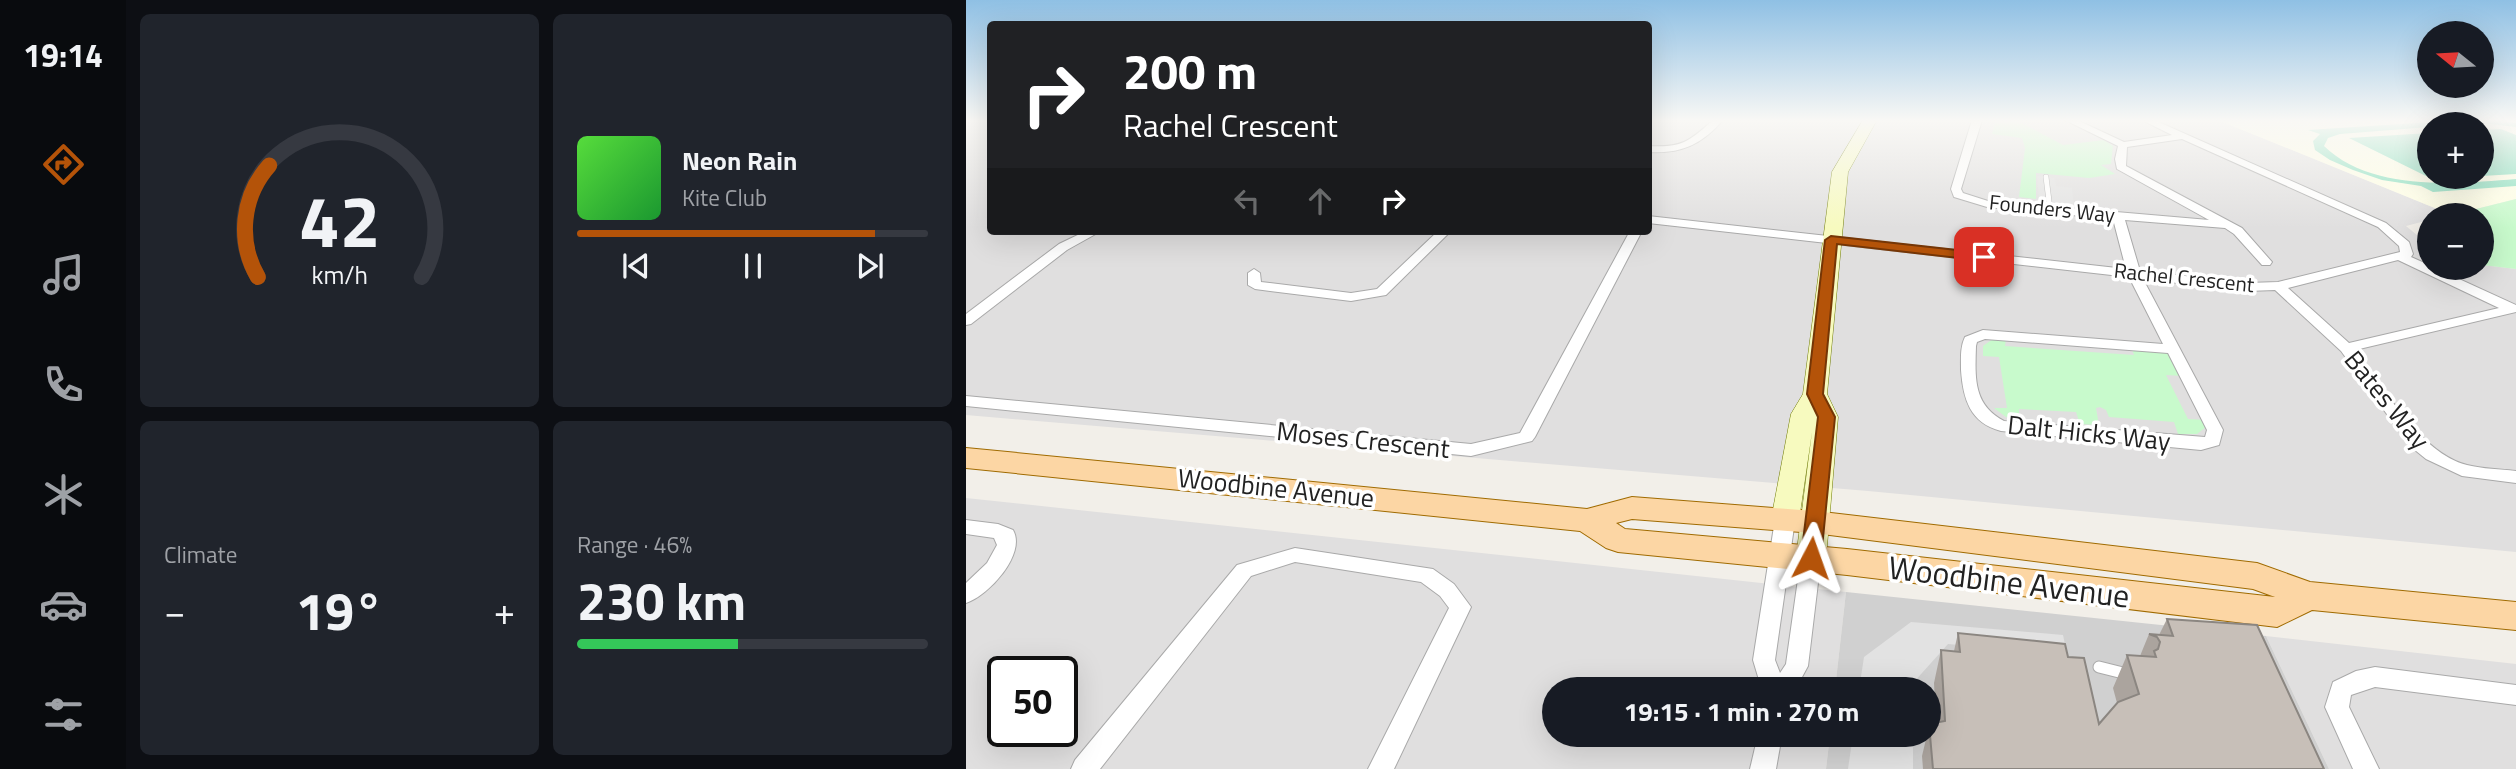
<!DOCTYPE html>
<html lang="en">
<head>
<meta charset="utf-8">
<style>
	body { margin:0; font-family:"Titillium Web",sans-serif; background:#20242c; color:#f1f3f6; height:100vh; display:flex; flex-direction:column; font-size:26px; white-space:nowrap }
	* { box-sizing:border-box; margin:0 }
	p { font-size:23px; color:#9ea1a6 }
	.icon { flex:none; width:38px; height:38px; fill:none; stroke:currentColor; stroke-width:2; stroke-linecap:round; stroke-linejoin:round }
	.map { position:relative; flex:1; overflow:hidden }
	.drawer { display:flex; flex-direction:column; gap:14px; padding:14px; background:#0d0f14; width:840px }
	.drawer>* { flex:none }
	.hud { position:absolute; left:21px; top:21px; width:665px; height:214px; border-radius:7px; box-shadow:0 7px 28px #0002; background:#202124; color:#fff; overflow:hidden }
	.needle { width:46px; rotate:288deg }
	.controls { position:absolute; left:1451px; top:21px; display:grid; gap:14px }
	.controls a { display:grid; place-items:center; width:77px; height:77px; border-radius:50%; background:#171b24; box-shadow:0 7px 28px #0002; font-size:35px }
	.speed { position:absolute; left:21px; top:656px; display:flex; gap:14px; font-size:35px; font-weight:700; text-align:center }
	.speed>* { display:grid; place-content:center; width:91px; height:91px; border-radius:50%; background:#171b24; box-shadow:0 7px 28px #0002; line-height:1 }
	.speed .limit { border:4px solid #111; border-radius:10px; background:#fff; color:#111 }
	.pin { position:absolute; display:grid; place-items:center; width:60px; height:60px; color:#fff; margin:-30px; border-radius:14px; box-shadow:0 4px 10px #0006 }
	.me { position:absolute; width:77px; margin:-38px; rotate:4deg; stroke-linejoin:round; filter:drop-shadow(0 0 5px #0008) }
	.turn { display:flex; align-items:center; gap:24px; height:147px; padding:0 21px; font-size:32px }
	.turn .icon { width:91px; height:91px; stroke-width:2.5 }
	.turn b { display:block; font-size:49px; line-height:60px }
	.lanes { display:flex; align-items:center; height:66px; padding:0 21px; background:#0003; justify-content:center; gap:35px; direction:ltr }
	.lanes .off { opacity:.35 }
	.big { font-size:52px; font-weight:700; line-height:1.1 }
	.drawer .tile { flex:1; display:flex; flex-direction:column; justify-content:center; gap:10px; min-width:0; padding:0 24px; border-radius:10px; background:#20242c }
	.drawer .dial { align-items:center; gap:0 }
	.dial svg { height:182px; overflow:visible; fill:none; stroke:#363941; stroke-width:7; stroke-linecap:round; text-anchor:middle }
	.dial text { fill:#f1f3f6; stroke:none }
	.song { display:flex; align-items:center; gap:21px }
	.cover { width:84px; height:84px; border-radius:10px; background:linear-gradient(135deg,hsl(110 70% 55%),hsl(130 70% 35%)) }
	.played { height:7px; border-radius:4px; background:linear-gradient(90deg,#b45309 85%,#363941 85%) }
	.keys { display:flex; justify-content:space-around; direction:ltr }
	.heat { display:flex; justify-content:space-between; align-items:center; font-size:38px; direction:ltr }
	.charge { height:10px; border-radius:5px; background:linear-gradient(90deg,#34c759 46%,#363941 0) }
	.drawer .tiles { flex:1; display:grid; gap:14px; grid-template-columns:repeat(2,1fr) }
	.trip { position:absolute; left:576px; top:677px; width:399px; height:70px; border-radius:35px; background:#171b24; box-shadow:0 7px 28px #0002; font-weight:700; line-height:70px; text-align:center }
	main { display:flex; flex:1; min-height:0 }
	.tab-bar { display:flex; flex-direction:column; width:126px; justify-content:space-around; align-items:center; background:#090b0e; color:#9ea1a6 }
	.tab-bar .icon { width:49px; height:49px }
	.tab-bar .active { color:#b45309 }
	.tab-bar b { font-size:32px; color:#f1f3f6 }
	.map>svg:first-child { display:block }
</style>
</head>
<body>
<main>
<nav class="tab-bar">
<b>19:14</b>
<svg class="icon active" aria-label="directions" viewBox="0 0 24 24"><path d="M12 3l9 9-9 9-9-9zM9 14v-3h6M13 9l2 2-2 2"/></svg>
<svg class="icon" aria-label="music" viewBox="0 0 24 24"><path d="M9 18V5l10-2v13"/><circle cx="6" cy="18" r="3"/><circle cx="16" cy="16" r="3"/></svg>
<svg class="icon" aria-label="phone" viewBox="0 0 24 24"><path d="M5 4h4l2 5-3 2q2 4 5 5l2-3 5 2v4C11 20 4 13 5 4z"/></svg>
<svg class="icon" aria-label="climate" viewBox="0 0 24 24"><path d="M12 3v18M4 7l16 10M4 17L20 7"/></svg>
<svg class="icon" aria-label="car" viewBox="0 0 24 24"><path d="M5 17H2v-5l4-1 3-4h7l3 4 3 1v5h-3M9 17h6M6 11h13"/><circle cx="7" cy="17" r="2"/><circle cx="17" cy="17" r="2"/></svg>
<svg class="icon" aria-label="filters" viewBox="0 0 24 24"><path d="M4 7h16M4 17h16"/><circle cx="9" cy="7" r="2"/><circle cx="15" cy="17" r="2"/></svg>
</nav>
<section class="drawer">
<div class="tiles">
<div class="tile dial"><svg viewBox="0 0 100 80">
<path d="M14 69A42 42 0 1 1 86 69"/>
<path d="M14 69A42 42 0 0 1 19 20" stroke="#b45309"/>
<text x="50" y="56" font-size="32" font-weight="700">42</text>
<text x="50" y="72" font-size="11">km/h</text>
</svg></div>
<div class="tile">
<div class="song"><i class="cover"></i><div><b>Neon Rain</b><p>Kite Club</p></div></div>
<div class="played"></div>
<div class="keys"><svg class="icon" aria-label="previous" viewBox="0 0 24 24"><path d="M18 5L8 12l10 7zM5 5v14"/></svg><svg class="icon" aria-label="pause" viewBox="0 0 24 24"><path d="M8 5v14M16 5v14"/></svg><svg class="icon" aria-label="next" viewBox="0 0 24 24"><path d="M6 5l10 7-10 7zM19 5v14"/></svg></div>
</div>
<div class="tile"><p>Climate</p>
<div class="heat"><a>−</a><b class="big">19°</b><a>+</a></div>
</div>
<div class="tile"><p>Range · 46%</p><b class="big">230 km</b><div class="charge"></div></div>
</div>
</section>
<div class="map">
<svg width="1550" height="769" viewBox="0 0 1550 769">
	<rect width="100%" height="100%" fill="#f2efe9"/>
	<!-- residential -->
	<g fill="#e0dfdf" fill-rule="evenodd">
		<path d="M0,120H24V231H682L683,120H1252L1486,215H1463V220L1440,226L1463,245V268H1516V265L1550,269V552L902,491L0,415Z"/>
		<path d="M0,498L880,592L869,689L588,690V735H864L860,769H0ZM37,672H96V732H37Z"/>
		<path d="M1300,636L1550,664V769H1363Z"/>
	</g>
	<!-- education -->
	<path fill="#ffffe5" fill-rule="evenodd" d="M1252,120H1550V199L1486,215ZM1463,124H1516V177H1463Z"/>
	<!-- religious -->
	<path fill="#d0d0d0" d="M880,592L1300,636L1363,769H860L864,735H962V690L869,689Z"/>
	<!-- park -->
	<g fill="#c8facc">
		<path d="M1030,120H1050L1097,145L1138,140L1147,146L1145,164L1135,165L1149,174L1123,178L1070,173V199L1053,197L1059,148L1056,138L1026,134Z"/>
		<path d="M1550,199V269L1516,265V215H1486Z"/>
		<path d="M1027,339H1040L1039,346L1168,355L1165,347L1204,352L1217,376L1200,375L1222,419L1241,420L1240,427L1231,434H1212L1208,422L1143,417L1140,410L1134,407L1130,408L1133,425L1114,424L1110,412L1053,409V419L1040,417L1028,408H1041L1033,357L1017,356V346Z"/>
	</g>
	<!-- pitch -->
	<g fill="#88e0be">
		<path d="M1497,120H1531L1550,123V127L1517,123L1463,124V127L1374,134L1362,138L1358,146C1405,192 1491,184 1550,179V186L1467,192L1455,186L1416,180L1387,170L1364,160L1349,150L1347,141L1354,134L1342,130Z"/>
		<path d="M1535,129L1550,135V174L1516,176V130Z"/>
		<path d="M1463,133V177H1504L1466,179L1383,138Z"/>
	</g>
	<!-- parking -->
	<g fill="#e2e2e2">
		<path d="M1071,176L1088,178L1090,186L1106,188L1108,206L1073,202Z"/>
		<path d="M945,622L1097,635L1101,654L982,644L947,683V689L893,690L898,657Z"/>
		<path d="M887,735H947V769H882Z"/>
	</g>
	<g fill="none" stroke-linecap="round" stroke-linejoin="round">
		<!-- service-far1 casing -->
		<g stroke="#a9a9a9" stroke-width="6">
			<path id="service-far1" d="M1080,177L1084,209"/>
		</g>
		<!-- service casing -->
		<g stroke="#a9a9a9" stroke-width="13">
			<path id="service" d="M1133,667L1161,674"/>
		</g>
		<!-- minor casing -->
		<g stroke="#a9a9a9" stroke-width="2">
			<g id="minor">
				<path d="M747,120H757C735,145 715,154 682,152V146C715,148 723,142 747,120Z"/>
				<path d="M1006,120H1016L995,189L997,193L1022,201L1243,220L1151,169L1149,159L1152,146L1099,120H1111L1158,142L1206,135L1176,120H1188L1420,223L1443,242L1447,254L1445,257L1463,265V268H1469L1550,305V312L1389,350C1418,388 1454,453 1501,465C1517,469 1534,469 1550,471V483L1496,476L1460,459L1444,446L1375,351L1309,290L1282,291L1177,279L1257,430L1253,445L1235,450L1035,431C1004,423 997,399 995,370C995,359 994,347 999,337L1017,330L1197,344L1163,277L682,223V216L1160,269L1147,219L1021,207L988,197L985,189ZM1216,139L1412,227L1433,246L1434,252L1312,282L1282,283L1174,271L1159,220L1259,228L1268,234L1296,265H1304L1306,262L1276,228L1160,166L1161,147ZM1432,260L1533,308L1383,343L1322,288ZM1019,339L1202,353L1241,430L1239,437L1038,421C1007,405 1009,378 1010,346L1011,342Z"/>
				<path d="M120,231H135L101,250L5,324L0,325V314L93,244Z"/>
				<path d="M472,231H485L420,295L385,301L289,289L282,285V273L288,269L294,273L295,282L385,293L411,289Z"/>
				<path d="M664,231H676L569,437L566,441L505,456L0,406V396L505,444L554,433Z"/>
				<path d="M819,513L826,515L829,520L809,660L814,673L820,664L835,558L838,553L845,550L852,553L855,558L842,666L829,690H796L787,660L809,520L812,515Z"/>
				<path d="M0,520L32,524L47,530C61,554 22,596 0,603V583L21,563L31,545L28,538L0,534Z"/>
				<path d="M329,548L467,569L488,584L505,607L428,769H402L483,608L474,596L455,582L329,562L285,576L134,769H105L109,760L271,565Z"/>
				<path d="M1409,667L1550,685V705L1409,687L1385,695L1383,707L1413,769H1387L1359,707L1367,682L1390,671Z"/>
				<path d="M792,735H816L810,769H784Z"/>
			</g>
		</g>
		<!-- secondary casing -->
		<g stroke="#707d05" stroke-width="1">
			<path id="secondary" d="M897,120H911L882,172L861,394L872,417L860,558L855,566L845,569L835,566L830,558L846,432L833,520L829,527L819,530L809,527L805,520L825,414L837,394L866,172Z"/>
		</g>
		<!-- primary casing -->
		<g stroke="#a06b00" stroke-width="2">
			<path id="primary" d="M0,448L621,509L666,497L848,511L1291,563L1344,582L1550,602V630L1346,610L1311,627L881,575L652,552L640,548L614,531L0,468ZM666,519L848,533L1287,589L1309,597L881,549L659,529L650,523Z"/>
		</g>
		<!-- service-far1 -->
		<use href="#service-far1" stroke="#fff" stroke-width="5"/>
		<!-- service -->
		<use href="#service" stroke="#fff" stroke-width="11"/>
		<!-- minor -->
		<use href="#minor" fill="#fff" fill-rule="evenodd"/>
		<!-- secondary -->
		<use href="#secondary" fill="#f7fabf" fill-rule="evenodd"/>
		<!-- primary -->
		<use href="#primary" fill="#fcd6a4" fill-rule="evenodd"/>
	</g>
	<!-- wall -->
	<path fill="#aba49e" d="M1201,619L1358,769H957L956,756L961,735H962L963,724L970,723L968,683L975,650L988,651L992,633L1102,657L1133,724L1151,703L1147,688L1161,655L1174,656L1183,634L1193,635Z"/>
	<!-- building -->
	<path fill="#c7bfb8" stroke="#8b8681" stroke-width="2" d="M1201,619L1291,625L1358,769H967L963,724L979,721L975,650L994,652L992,633L1099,644L1102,657L1118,658L1133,724L1152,702L1173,694L1161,655L1190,657L1188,651L1192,649L1194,642L1191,637L1183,634L1207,636Z"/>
	<!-- sky -->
	<linearGradient id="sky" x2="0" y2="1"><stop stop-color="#8fc0e4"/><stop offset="0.53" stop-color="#f9f8f5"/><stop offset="1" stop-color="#f9f8f5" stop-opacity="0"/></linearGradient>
	<rect width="1550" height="228" fill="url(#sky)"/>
	<!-- route -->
	<path fill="#b45309" stroke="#753606" stroke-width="2" d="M865,236L1018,253L1025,257L1018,261L871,244L857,394L869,417L855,558L852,564L845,566L838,564L835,558L852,417L841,394L859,240Z"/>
	<g text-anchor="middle" stroke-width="7" stroke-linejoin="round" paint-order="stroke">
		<!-- far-street labels -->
		<g font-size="21" fill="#222" stroke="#fff">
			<text transform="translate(1086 209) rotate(6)" y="7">Founders Way</text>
			<text transform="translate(1218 278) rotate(6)" y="7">Rachel Crescent</text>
		</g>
		<!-- street labels -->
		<g font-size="26" fill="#222" stroke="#fff">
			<text transform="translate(1421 400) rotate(51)" y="9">Bates Way</text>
			<text transform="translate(1123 433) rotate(6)" y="9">Dalt Hicks Way</text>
			<text transform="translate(397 440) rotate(6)" y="9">Moses Crescent</text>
			<text transform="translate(310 488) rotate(6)" y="9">Woodbine Avenue</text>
		</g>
		<!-- near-street labels -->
		<g font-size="32" fill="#222" stroke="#fff">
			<text transform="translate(1043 582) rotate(7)" y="11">Woodbine Avenue</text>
		</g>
	</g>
</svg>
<div class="controls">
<a><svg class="needle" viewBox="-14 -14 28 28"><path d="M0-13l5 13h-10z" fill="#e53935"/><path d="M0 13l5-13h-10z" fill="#9ea1a6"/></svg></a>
<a>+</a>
<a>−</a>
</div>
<div class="speed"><div class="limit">50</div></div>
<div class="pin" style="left:1018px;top:257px;background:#d93025"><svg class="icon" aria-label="arrive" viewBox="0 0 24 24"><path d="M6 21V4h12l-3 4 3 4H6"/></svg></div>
<svg class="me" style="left:845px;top:558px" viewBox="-20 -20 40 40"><path d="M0-17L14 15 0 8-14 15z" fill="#b45309" stroke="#fff" stroke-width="4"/></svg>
<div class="trip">19:15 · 1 min · 270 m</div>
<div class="hud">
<div class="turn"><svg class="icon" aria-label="right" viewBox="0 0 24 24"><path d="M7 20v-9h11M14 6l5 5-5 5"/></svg><div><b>200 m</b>Rachel Crescent</div></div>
<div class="lanes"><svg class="icon off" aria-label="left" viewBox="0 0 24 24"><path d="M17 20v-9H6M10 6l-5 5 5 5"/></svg><svg class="icon off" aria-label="ahead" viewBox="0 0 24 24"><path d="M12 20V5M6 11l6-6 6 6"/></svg><svg class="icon" aria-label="right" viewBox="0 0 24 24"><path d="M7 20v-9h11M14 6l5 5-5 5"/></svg></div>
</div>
</div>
</main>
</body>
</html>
